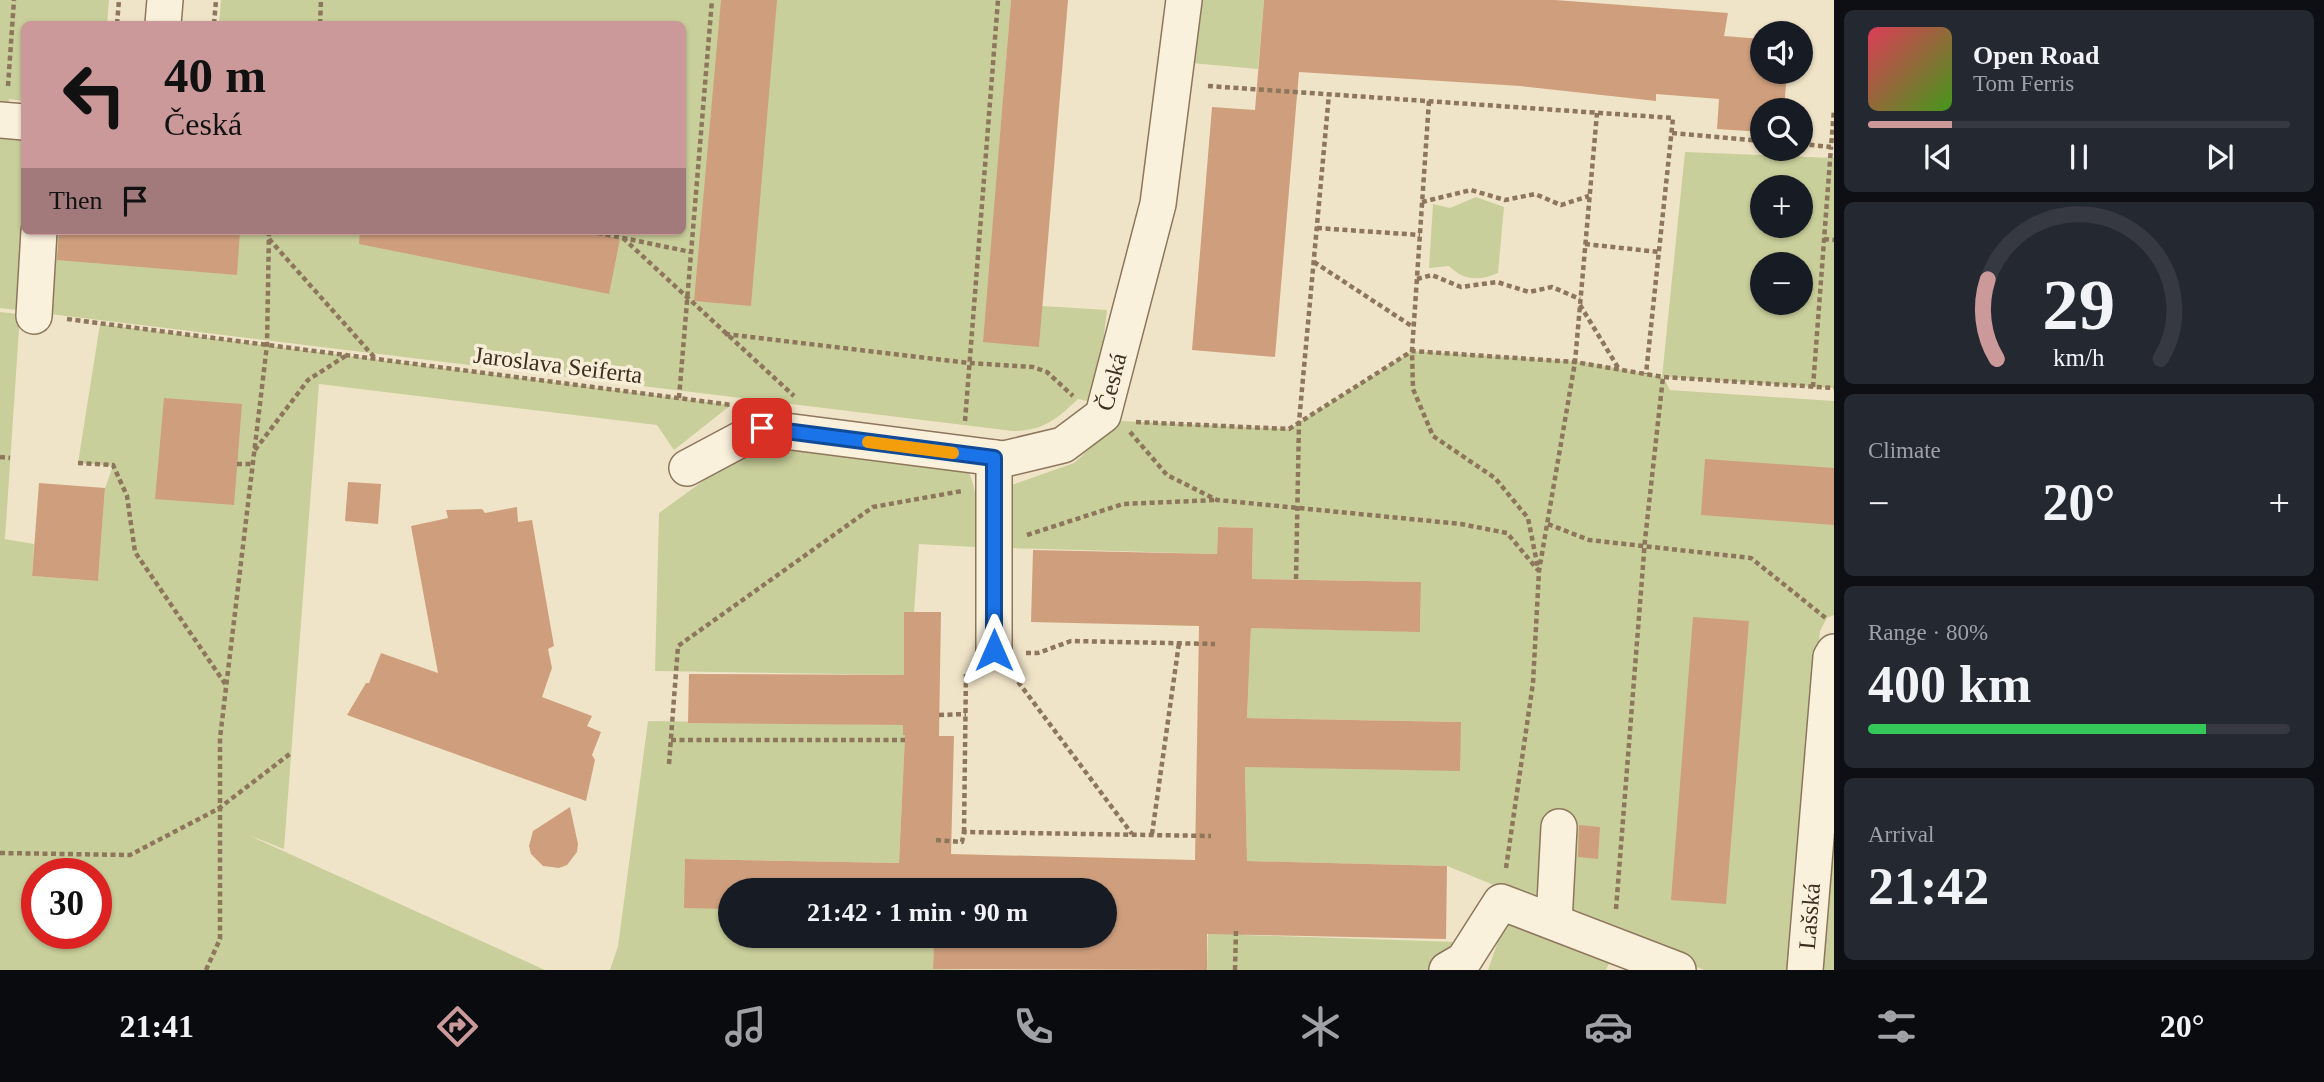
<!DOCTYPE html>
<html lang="en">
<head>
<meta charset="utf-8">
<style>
	body { margin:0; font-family:"Times New Roman",serif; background:#242831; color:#f1f3f6; height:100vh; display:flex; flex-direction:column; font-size:26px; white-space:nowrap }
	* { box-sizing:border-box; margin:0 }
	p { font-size:23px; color:#9ea1a6 }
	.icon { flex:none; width:38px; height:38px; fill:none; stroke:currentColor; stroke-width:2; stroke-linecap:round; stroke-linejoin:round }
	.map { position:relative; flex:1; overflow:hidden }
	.sheet { display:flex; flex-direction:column; gap:10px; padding:10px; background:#0d0f14; width:490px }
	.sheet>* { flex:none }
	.guide { position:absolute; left:21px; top:21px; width:665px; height:214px; border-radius:10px; box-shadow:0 2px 5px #0004; background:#cc999b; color:#111; overflow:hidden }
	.fabs { position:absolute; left:1750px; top:21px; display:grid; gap:14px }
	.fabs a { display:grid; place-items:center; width:63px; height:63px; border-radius:50%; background:#171b24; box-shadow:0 2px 5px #0004; font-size:35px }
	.speed { position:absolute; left:21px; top:858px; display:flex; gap:14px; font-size:35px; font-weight:700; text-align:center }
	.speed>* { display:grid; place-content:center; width:91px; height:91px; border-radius:50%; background:#171b24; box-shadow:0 2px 5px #0004; line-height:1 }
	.speed .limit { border:10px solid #d22; background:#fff; color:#111 }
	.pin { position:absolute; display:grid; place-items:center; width:60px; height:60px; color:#fff; margin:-30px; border-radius:14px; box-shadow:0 4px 10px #0006 }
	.me { position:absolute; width:77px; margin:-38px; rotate:0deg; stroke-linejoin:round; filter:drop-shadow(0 0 5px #0008) }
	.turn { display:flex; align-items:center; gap:24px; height:147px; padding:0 28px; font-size:32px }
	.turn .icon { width:91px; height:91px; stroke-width:2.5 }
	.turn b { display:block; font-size:49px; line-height:60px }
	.then { display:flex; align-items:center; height:66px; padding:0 28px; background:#0003; gap:14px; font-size:26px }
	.big { font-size:52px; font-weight:700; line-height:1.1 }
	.sheet .widget { flex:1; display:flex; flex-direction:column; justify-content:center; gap:10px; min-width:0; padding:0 24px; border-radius:10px; background:#242831 }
	.sheet .dial { align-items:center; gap:0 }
	.dial svg { height:182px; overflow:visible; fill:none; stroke:#363941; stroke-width:7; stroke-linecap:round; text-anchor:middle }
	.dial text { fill:#f1f3f6; stroke:none }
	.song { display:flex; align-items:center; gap:21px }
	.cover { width:84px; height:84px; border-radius:10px; background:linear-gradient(135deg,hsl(350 70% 55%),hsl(100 70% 35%)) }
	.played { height:7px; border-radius:4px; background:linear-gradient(90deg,#cc999b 20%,#363941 20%) }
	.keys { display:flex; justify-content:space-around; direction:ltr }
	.heat { display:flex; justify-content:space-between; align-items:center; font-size:38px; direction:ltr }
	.charge { height:10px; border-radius:5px; background:linear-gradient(90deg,#34c759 80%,#363941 0) }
	.trip { position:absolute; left:718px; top:878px; width:399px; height:70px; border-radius:35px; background:#171b24; box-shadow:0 2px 5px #0004; font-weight:700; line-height:70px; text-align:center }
	.dock { display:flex; height:112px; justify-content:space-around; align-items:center; background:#090b0e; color:#9ea1a6 }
	.dock .icon { width:49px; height:49px }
	.dock .on { color:#cc999b }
	.dock b { font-size:32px; color:#f1f3f6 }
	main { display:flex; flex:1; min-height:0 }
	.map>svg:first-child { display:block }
</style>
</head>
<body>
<main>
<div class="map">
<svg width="1834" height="970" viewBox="0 0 1834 970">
	<rect width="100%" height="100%" fill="#f0e4c8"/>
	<!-- green -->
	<g fill="#c9cf9b" fill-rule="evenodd">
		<path d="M0,0H109L107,24H24V101L9,99L8,108L0,107Z"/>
		<path d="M221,0H1011L984,340L1039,345L1042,306L1107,310L1101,360L1087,401L1078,399C1058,418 1044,431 1013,431L0,308V126L24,127V231H682V24H219Z"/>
		<path d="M1190,0H1264L1258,69L1180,62Z"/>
		<path d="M1685,152L1834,158V388L1663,377L1670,390L1834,401V615L1827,618L1820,631L1792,970H1704L1447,866L1247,861L1245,767L1461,722L1247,718L1251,628L1420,631L1421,582L1252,579L1253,528L1218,527L1217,554L1007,548L1012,485L1074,463L1120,421L1289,429L1412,351L1583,362L1662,377ZM1762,187H1801V226H1762ZM1762,264H1801V303H1762Z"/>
		<path d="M1476,197L1504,207L1498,273C1479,281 1464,281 1449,266L1429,268L1433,204L1450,208Z"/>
		<path d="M0,312L20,314L5,539L34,544L32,576L98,581L105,488L113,466L78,463L100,324L731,405L674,450L657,425L319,384L284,849L246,834L545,970H0ZM37,873H96V933H37Z"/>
		<path d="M758,441L968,471C980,494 976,522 975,547L919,544L914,612H904V675L655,671L659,513Z"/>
		<path d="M648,721L903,725V734L905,735L899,863L685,859L730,909V936H934L933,969L977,970H610L618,946Z"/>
		<path d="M1834,731V970H1817Z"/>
		<path d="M1508,912L1614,953L1606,970H1488Z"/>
		<path d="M1208,930L1244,932L1245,935L1488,943L1479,970H1207Z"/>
	</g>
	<!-- building -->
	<g fill="#cf9f7d">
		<path d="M721,0H777L751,306L694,301Z"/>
		<path d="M1011,0H1068L1039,347L983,342Z"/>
		<path d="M1264,0H1555L1728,13L1724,36L1762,39V72H1787L1784,110H1762V132L1717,129L1719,99L1656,94V101L1520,86L1299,72L1275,357L1192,350L1212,107L1255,110Z"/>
		<path d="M59,231H240L237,275L57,260Z"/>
		<path d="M360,231H586L620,239L609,294L359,244Z"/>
		<path d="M164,398L242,404L234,505L155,499Z"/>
		<path d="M1705,459L1834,468V525L1701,515Z"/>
		<path d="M348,482L381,484L378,524L345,521Z"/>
		<path d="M39,483L105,488L98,581L32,576Z"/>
		<path d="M517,507L518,522L532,520L554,646L548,649L552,668L542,697L592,716L587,726L601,732L592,755L595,760L586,801L347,715L366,683H369L381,653L438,673L411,526L448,518L446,510L482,509L485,513Z"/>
		<path d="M1218,527L1253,528L1252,579L1421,582L1420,632L1251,628L1247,718L1461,722L1460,771L1245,767L1247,861L1447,866L1446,939L1207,934V970L933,969L934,936H1104V891H730V909L684,908L685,859L899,863L905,735H903V725L688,723L689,674L904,675V612H941L939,736H954L951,854L1195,860L1199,626L1031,622L1033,550L1217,554Z"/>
		<path d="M1693,617L1749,621L1726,904L1671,900Z"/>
		<path d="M570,807L578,844L577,852L567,865L559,868L543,866L531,854L529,846L533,831Z"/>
		<path d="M1579,825L1600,827L1598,859L1578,857Z"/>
	</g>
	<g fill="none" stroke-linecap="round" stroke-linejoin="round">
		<!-- minor casing -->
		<g stroke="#8d765c" stroke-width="38">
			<g id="minor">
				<path d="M163,24L165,0"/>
				<path d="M0,120L24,122"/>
				<path d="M34,316L39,231"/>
				<path d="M994,458V650"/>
				<path id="s1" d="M687,468L762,428L1004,459L1063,445L1103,415L1158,204L1184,0"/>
				<path d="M1554,922L1559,827"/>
				<path d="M1447,970L1464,960L1501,902L1678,970"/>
				<path id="s2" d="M1805,970L1831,657L1834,652"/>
			</g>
		</g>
		<!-- path -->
		<g stroke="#8d765c" stroke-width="4.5" stroke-dasharray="5 3.5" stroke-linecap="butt">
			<path d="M117,24L119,0"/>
			<path d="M214,24L216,0"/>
			<path d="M320,24L321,0"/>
			<path d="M8,86L14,0"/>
			<path d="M1208,86L1673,118L1646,374"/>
			<path d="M1429,101L1412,351L1413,389L1433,436L1495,478L1528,518L1538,568"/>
			<path d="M1672,133L1762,141"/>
			<path d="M1801,144L1831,147L1834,110"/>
			<path d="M1422,202L1471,190L1505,200L1535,194L1561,205L1589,196"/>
			<path d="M1317,228L1420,235"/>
			<path d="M589,231L691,252"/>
			<path d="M623,238L794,396"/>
			<path d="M269,239L375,358"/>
			<path d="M1824,239L1834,240"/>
			<path d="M1585,244L1659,252"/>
			<path d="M1314,262L1413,327"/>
			<path d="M1417,279L1432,275L1461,287L1497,282L1529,292L1552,287L1580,299"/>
			<path d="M1580,305L1619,369"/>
			<path d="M67,319L732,405"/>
			<path d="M725,334L969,363L1033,367L1047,372L1073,396"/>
			<path d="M1813,387L1831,147"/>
			<path d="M679,398L712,0"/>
			<path d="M965,421L998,0"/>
			<path d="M1136,422L1289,429L1412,351L1575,362L1663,377L1834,388"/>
			<path d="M1130,432L1167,475L1217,500L1461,524L1507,533L1538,570"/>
			<path d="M255,450L308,380L347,355"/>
			<path d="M0,457L10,458"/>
			<path d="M78,463L113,465L127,496L135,552L226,685"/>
			<path d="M237,464H253"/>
			<path d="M1548,524L1589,540L1751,558L1827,619"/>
			<path d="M1027,535L1123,504L1216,500"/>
			<path d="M1296,579L1299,422L1329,94"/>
			<path d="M1026,653H1038L1071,641L1215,644"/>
			<path d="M1013,675L1132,834"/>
			<path d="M939,715L966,714"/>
			<path d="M671,740H905"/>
			<path d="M669,764L678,646L873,507L962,491"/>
			<path d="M964,832L966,672"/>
			<path d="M1152,834L1179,643"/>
			<path d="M936,840L962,842L964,832L1211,836"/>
			<path d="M0,853L130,855L218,809L291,753"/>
			<path d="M1506,868L1533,683L1539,571L1575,362L1597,113"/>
			<path d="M1616,909L1645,540L1663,377"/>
			<path d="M206,970L220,939V738L267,345L269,231"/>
			<path d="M1235,970L1236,931"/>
		</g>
		<!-- minor -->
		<use href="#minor" stroke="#faf1dc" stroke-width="35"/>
	</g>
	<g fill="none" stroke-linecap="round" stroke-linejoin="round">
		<!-- route casing -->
		<g stroke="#114b97" stroke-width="18">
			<path id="route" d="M762,428L994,458V650"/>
		</g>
		<!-- route -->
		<use href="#route" stroke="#1a73e8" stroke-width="12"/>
		<!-- slow -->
		<path stroke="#f59e0b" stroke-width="12" d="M868,442L953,453"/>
	</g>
	<g text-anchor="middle" stroke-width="7" stroke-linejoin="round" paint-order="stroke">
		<!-- street labels -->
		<g font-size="24" fill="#3d2e20" stroke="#f7eed8">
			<text transform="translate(558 365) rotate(7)" y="8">Jaroslava Seiferta</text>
			<text dy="8" stroke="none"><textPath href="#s1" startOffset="474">Česká</textPath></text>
			<text dy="8" stroke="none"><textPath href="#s2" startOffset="54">Lašská</textPath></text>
		</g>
	</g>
</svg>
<div class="fabs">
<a><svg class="icon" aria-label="sound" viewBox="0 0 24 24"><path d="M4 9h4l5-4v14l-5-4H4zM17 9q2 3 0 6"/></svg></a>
<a><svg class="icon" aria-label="search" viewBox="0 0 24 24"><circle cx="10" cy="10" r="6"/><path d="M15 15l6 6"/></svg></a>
<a>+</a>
<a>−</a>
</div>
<div class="speed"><div class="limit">30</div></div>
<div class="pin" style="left:762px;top:428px;background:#d93025"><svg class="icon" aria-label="arrive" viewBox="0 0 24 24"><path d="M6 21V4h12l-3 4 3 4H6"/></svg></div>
<svg class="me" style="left:994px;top:650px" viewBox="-20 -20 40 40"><path d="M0-17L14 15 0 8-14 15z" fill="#1a73e8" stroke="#fff" stroke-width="4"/></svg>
<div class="trip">21:42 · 1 min · 90 m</div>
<div class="guide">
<div class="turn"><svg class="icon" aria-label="left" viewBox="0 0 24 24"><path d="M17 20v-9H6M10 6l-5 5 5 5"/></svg><div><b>40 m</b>Česká</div></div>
<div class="then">Then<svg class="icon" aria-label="arrive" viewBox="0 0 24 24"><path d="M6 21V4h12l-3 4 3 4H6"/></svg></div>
</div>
</div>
<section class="sheet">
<div class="widget">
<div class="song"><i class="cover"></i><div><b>Open Road</b><p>Tom Ferris</p></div></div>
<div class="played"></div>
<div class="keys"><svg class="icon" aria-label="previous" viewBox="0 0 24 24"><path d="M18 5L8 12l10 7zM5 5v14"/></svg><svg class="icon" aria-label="pause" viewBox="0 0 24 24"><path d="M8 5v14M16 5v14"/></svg><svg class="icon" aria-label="next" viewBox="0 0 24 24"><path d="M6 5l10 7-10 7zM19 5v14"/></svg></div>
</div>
<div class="widget dial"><svg viewBox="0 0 100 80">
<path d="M14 69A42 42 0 1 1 86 69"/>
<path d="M14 69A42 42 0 0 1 10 34" stroke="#cc999b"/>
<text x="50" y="56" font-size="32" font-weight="700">29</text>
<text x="50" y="72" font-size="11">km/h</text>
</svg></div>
<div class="widget"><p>Climate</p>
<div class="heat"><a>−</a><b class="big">20°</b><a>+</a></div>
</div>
<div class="widget"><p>Range · 80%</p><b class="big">400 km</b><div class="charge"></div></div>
<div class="widget"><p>Arrival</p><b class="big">21:42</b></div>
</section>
</main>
<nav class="dock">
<b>21:41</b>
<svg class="icon on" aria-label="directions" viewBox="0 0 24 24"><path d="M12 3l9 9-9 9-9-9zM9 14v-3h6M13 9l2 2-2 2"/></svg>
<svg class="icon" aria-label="music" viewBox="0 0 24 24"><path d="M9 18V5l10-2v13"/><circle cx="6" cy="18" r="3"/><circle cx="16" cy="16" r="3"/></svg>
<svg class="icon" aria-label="phone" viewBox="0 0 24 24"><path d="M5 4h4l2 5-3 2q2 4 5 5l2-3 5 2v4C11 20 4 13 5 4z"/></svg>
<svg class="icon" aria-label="climate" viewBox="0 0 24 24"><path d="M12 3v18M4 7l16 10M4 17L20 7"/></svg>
<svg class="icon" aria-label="car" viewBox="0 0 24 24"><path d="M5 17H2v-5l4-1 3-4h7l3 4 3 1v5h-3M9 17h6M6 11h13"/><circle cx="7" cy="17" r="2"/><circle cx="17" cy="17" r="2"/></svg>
<svg class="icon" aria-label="filters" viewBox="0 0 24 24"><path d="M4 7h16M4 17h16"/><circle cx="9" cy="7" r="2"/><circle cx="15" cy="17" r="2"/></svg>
<b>20°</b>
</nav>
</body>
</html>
